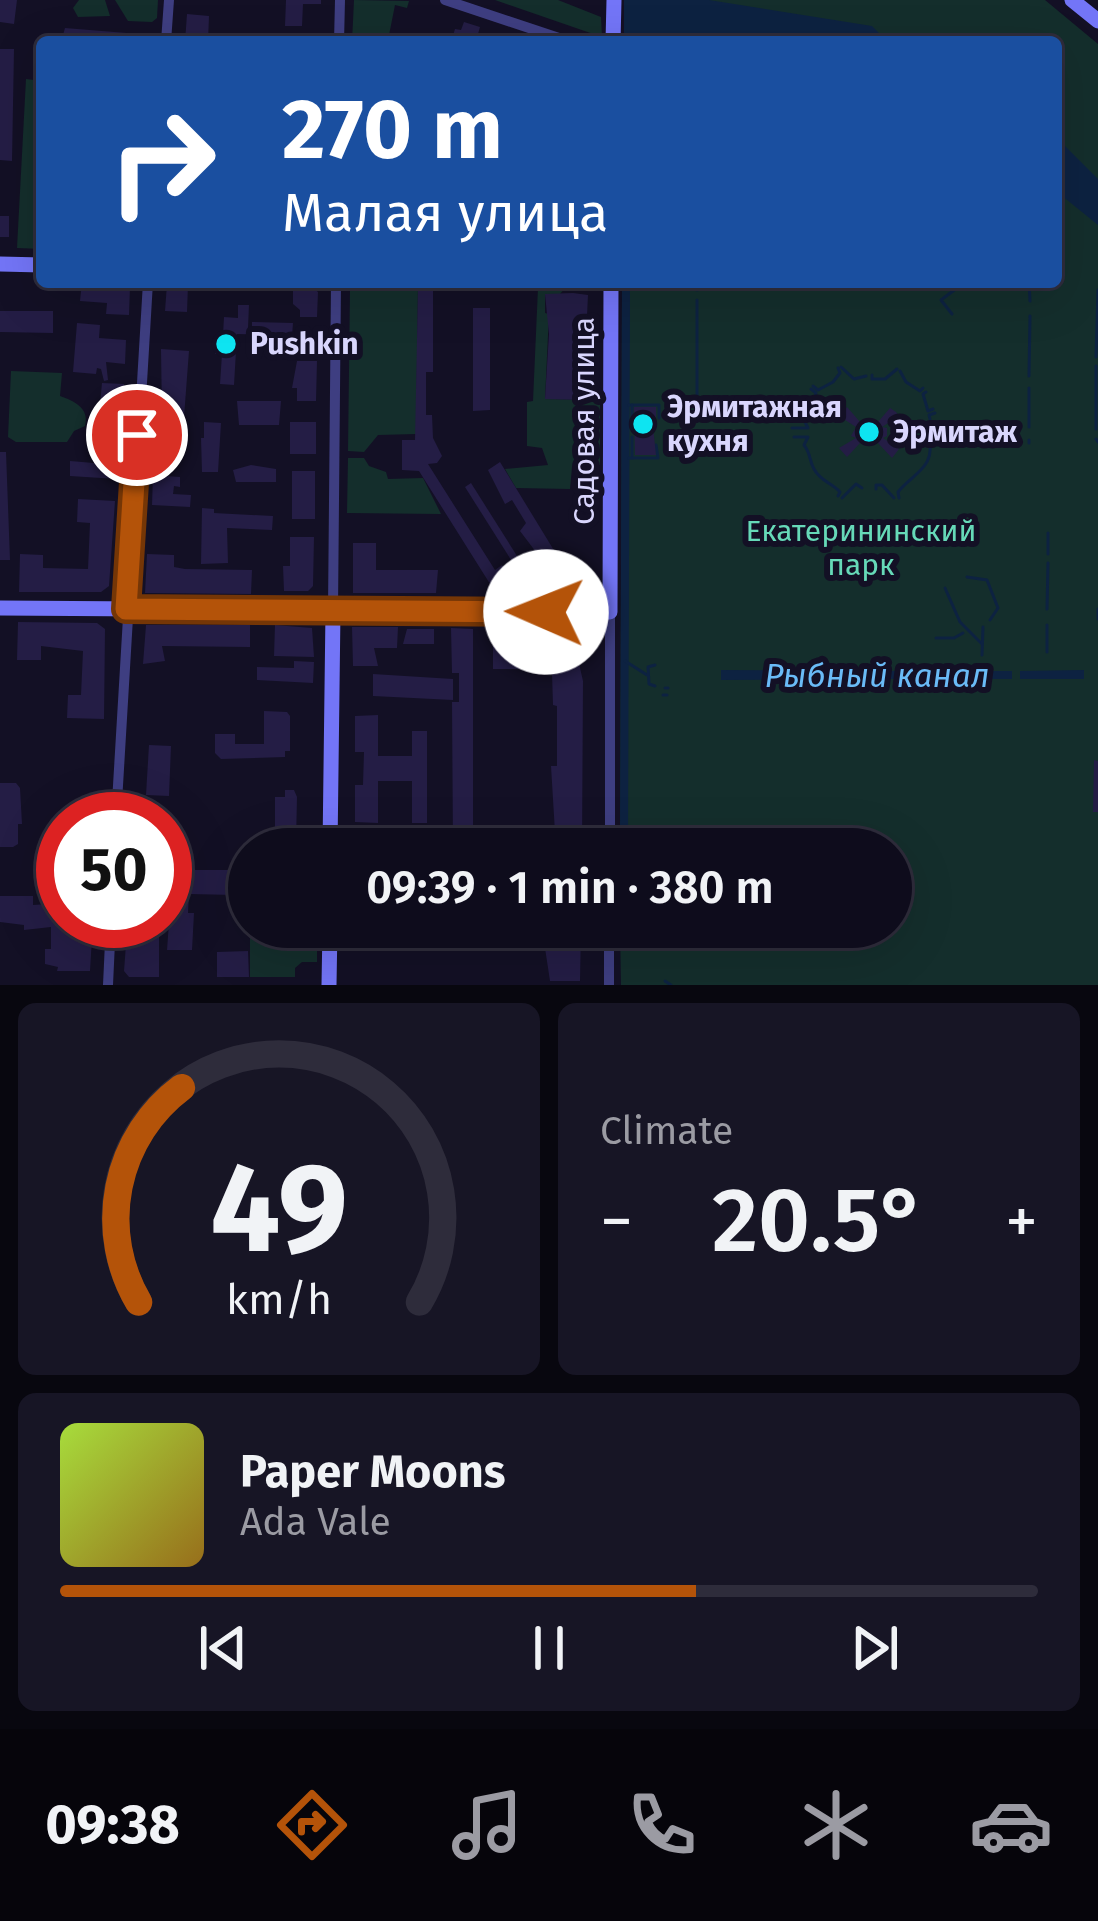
<!DOCTYPE html>
<html lang="en">
<head>
<meta charset="utf-8">
<style>
	body { margin:0; font-family:"Fira Sans",sans-serif; background:#171525; color:#f1f3f6; height:100vh; display:flex; flex-direction:column; font-size:45px; white-space:nowrap }
	* { box-sizing:border-box; margin:0 }
	p { font-size:39px; color:#9b9ba3 }
	.icon { flex:none; width:66px; height:66px; fill:none; stroke:currentColor; stroke-width:2; stroke-linecap:round; stroke-linejoin:round }
	.map { position:relative; height:985px; overflow:hidden }
	.details { display:flex; flex-direction:column; gap:18px; padding:18px; background:#08070f; flex:1 }
	.details>* { flex:none }
	.hud { position:absolute; left:36px; top:36px; width:1026px; height:252px; border-radius:12px; box-shadow:0 12px 48px #0002,0 0 0 3px #2e2c3b; background:#1a4fa0; color:#fff; overflow:hidden }
	.speed { position:absolute; left:36px; top:792px; display:flex; gap:24px; font-size:60px; font-weight:700; text-align:center }
	.speed>* { display:grid; place-content:center; width:156px; height:156px; border-radius:50%; background:#0e0c1c; box-shadow:0 12px 48px #0002,0 0 0 3px #2e2c3b; line-height:1 }
	.speed .limit { border:18px solid #d22; background:#fff; color:#111 }
	.pin { position:absolute; display:grid; place-items:center; width:102px; height:102px; color:#fff; margin:-51px; border:6px solid #fff; border-radius:50%; box-shadow:0 3px 12px #0007 }
	.me { position:absolute; width:132px; margin:-66px; rotate:271deg; stroke-linejoin:round; filter:drop-shadow(0 0 9px #0008) }
	.turn { display:flex; align-items:center; gap:42px; height:252px; padding:0 48px; font-size:54px }
	.turn .icon { width:156px; height:156px; stroke-width:2.5 }
	.turn b { display:block; font-size:84px; line-height:102px }
	.big { font-size:90px; font-weight:600; line-height:1.1 }
	.details .card { flex:1; display:flex; flex-direction:column; justify-content:center; gap:18px; min-width:0; padding:0 42px; border-radius:18px; background:#171525 }
	.details .dial { align-items:center; gap:0 }
	.dial svg { height:312px; overflow:visible; fill:none; stroke:#2e2c3b; stroke-width:7; stroke-linecap:round; text-anchor:middle }
	.dial text { fill:#f1f3f6; stroke:none }
	.song { display:flex; align-items:center; gap:36px }
	.cover { width:144px; height:144px; border-radius:18px; background:linear-gradient(135deg,hsl(80 70% 55%),hsl(40 70% 35%)) }
	.played { height:12px; border-radius:6px; background:linear-gradient(90deg,#b45309 65%,#2e2c3b 65%) }
	.keys { display:flex; justify-content:space-around; direction:ltr }
	.heat { display:flex; justify-content:space-between; align-items:center; font-size:66px; direction:ltr }
	.details .tiles { flex:1; display:grid; gap:18px; grid-template-columns:1fr 1fr }
	.card:last-child { grid-column:span 2 }
	.trip { position:absolute; left:228px; top:828px; width:684px; height:120px; border-radius:60px; background:#0e0c1c; box-shadow:0 12px 48px #0002,0 0 0 3px #2e2c3b; font-weight:600; line-height:120px; text-align:center }
	.dock { display:flex; height:192px; justify-content:space-around; align-items:center; background:#06050b; color:#9b9ba3 }
	.dock .icon { width:84px; height:84px }
	.dock .current { color:#b45309 }
	.dock b { font-size:54px; color:#f1f3f6 }
	.map>svg:first-child { display:block }
</style>
</head>
<body>
<div class="map">
<svg width="1098" height="985" viewBox="0 0 1098 985">
	<rect width="100%" height="100%" fill="#131025"/>
	<!-- green -->
	<g fill="#142e2c">
		<path d="M79,0H105L110,16L78,17L73,8Z"/>
		<path d="M115,0H158L157,18L152,22L128,21Z"/>
		<path d="M354,0L409,1L407,8L395,5L388,40L392,42H352Z"/>
		<path d="M495,0H558L601,17L602,37Z"/>
		<path d="M624,0H1045L1098,44V985H621L620,927H891V849H620L622,282H1056V42H624Z"/>
		<path d="M26,79L42,81V249L17,248Z"/>
		<path d="M357,285L418,287L416,434L378,435L364,452L348,451L350,288Z"/>
		<path d="M538,288H565L560,294L545,295V313L549,314L545,399L600,400V465L572,467L570,489L516,488L505,469L548,465L542,448L527,446V402L533,401Z"/>
		<path d="M11,371L62,373L60,396C74,401 90,408 85,426L74,431L67,442H16L8,437Z"/>
		<path d="M348,458H364L369,466L386,472L388,479L423,478L441,514L347,513Z"/>
		<path d="M250,927H317V962H302L295,968V977H250Z"/>
	</g>
	<!-- water -->
	<g fill="#0d2241">
		<path d="M624,0H709L872,26L880,34L881,41L624,42Z"/>
		<path d="M1056,137L1098,179V225L1056,191Z"/>
		<path d="M622,282H630L628,849H620Z"/>
		<path d="M721,670L864,671V679L721,680Z"/>
		<path d="M1084,670V679H1020V671Z"/>
		<rect x="871" y="671" width="141" height="8"/>
	</g>
	<g fill="none" stroke-linecap="round" stroke-linejoin="round">
		<!-- stream -->
		<g stroke="#0d2241" stroke-width="3">
			<path d="M697,282V290"/>
			<path d="M1029,282L1030,301"/>
			<path d="M697,300V421"/>
			<path d="M952,314L941,300L965,282"/>
			<path d="M1096,357L1098,290"/>
			<path d="M1096,366V429"/>
			<path d="M841,367L854,379L866,376"/>
			<path d="M900,371L906,382L920,391L923,388"/>
			<path d="M872,375V379H885L897,369"/>
			<path d="M1029,376L1030,316"/>
			<path d="M813,386L818,390L833,382L840,373L838,368"/>
			<path d="M926,392L923,394L928,411L933,409"/>
			<path d="M629,405H659V418"/>
			<path d="M632,405V426"/>
			<path d="M930,419L929,415L935,413"/>
			<path d="M931,423L928,430H935"/>
			<path d="M1029,427V388"/>
			<path d="M792,428H808L803,418L811,411L816,393L811,389"/>
			<path d="M632,437V458"/>
			<path d="M794,437H808L804,445C811,454 809,460 814,469C820,481 832,483 840,492L838,496"/>
			<path d="M1096,439L1098,442"/>
			<path d="M1029,443V440"/>
			<path d="M629,458H658L656,445"/>
			<path d="M876,489V485H882L894,498"/>
			<path d="M842,498L856,484L862,488"/>
			<path d="M899,498L898,492C913,473 938,467 928,435H935"/>
			<path d="M1048,554V533"/>
			<path d="M967,577L987,580L998,608L990,620"/>
			<path d="M945,588L960,622L982,644"/>
			<path d="M1047,609L1048,563"/>
			<path d="M1098,609V619"/>
			<path d="M1047,625V652"/>
			<path d="M936,638H954L963,633"/>
			<path d="M982,655L983,627"/>
			<path d="M625,661L647,675"/>
			<path d="M655,686L649,684L648,667L655,665"/>
			<path d="M665,688H668"/>
			<path d="M663,695H667"/>
			<path d="M665,981L671,985"/>
		</g>
	</g>
	<!-- building -->
	<g fill="#241d45">
		<path d="M0,0H17L14,24L0,22Z"/>
		<path d="M286,0H321V4H303L302,26H285Z"/>
		<path d="M187,14L209,16L208,42H185Z"/>
		<path d="M464,22L480,27L478,34L484,37L483,42H451L455,29L461,30Z"/>
		<path d="M65,28L139,34L142,42H61Z"/>
		<path d="M0,49H14L12,161L0,160Z"/>
		<rect x="0" y="216" width="9" height="21"/>
		<path d="M82,282L126,283L130,287L129,315L106,314L107,303L80,301Z"/>
		<path d="M167,284L188,285L187,312L165,311Z"/>
		<path d="M293,287L313,288L318,292L317,317H300V310L293,304Z"/>
		<path d="M418,288H433V372H426V415H432L433,438L442,456L437,463L428,464L495,570L502,565L520,595H497L419,471L402,470V440H415Z"/>
		<path d="M573,293L588,295L584,379H587L588,400L545,399L549,334L545,294Z"/>
		<path d="M238,305H249L248,328H252V322L293,323L292,336L301,342V349H296V356L264,354L269,335L237,334L234,385L220,384L222,354H215L216,334L223,335L224,317L238,318Z"/>
		<path d="M473,308H490V410L473,411Z"/>
		<path d="M0,311H53V333L0,332Z"/>
		<path d="M77,323L100,325L99,338L126,340L125,364L106,362L108,380L104,381L101,369L97,368L96,374L73,372Z"/>
		<path d="M161,349L189,351L184,417L162,415Z"/>
		<path d="M297,361H317L316,401H297V388H292Z"/>
		<path d="M102,383L124,384L121,427L98,425Z"/>
		<path d="M237,401H281L279,425H239Z"/>
		<path d="M634,407H656V417H652L656,455H635Z"/>
		<path d="M847,407L860,422H878L890,408L896,412L899,416L882,427L887,428V436L883,438L899,449L892,458L878,443H860L847,457L839,448L856,438L851,436L856,427L839,416Z"/>
		<path d="M204,422L221,423L218,472H202L201,438H204Z"/>
		<rect x="290" y="422" width="26" height="32"/>
		<path d="M157,430L182,432L180,462L155,461Z"/>
		<path d="M96,439L119,441L117,479L70,476V461L94,463Z"/>
		<path d="M0,452H6L10,560H0Z"/>
		<path d="M500,462L555,552L542,560L520,531L526,523L512,500L505,504L488,470Z"/>
		<path d="M251,465L276,469V482H236L233,470Z"/>
		<rect x="292" y="471" width="23" height="48"/>
		<path d="M153,475L180,477V487L174,486L173,494L191,495L190,507L152,505Z"/>
		<path d="M471,483L524,567L518,571L465,487Z"/>
		<path d="M78,499L115,501L109,586L101,592H19L20,554L43,555V568L88,569L90,523L77,522Z"/>
		<path d="M202,508L214,509V513L273,516L272,530L227,528L228,563L201,564Z"/>
		<path d="M290,537H314L313,586L308,591H284L283,566H290Z"/>
		<path d="M353,543H376V570H438L436,593H353Z"/>
		<path d="M147,554L174,555V567L185,569L252,570L251,594L145,593Z"/>
		<path d="M18,622L97,623L105,629L104,719L67,718L68,695H81L83,651L41,646V660H17Z"/>
		<path d="M146,625H250V647L162,646L165,661L143,664Z"/>
		<path d="M275,625L312,628L314,657L274,656Z"/>
		<path d="M352,627H398L397,648H374L378,666H353Z"/>
		<path d="M451,628L473,629V849H453L452,702H459V673H452Z"/>
		<path d="M407,629H434V644H403Z"/>
		<path d="M493,636H546L563,643L578,659L583,681L582,849H556L551,766H557V706L553,705L552,673L546,669H493Z"/>
		<path d="M294,661L314,662L313,683L257,680V667L294,668Z"/>
		<path d="M373,674L453,679V700L373,696Z"/>
		<path d="M264,711L287,712L290,716V751H285V757L221,759L215,753V734H235V744H264Z"/>
		<path d="M378,715V756H412V731H427V823H412V781H378V823L355,822V785H363L364,752H355V716Z"/>
		<path d="M149,745L171,746L169,796L146,795Z"/>
		<path d="M1094,760L1098,761V812H1093Z"/>
		<path d="M0,783H16L20,788L22,824H18V844L13,847H0Z"/>
		<path d="M285,790H294L297,797L296,843H292V849L275,843V797H285Z"/>
		<path d="M177,870H235V895L189,894L188,913H194L192,950H167L170,909H166V885H177Z"/>
		<path d="M243,889H249V915H242Z"/>
		<path d="M0,896H33V905L63,903V921H93L90,971H57L58,967L45,964V949H51V927L24,930V925L0,922Z"/>
		<path d="M359,927H455L454,934L359,933Z"/>
		<path d="M555,927H581L580,981H550L545,948H554Z"/>
		<path d="M145,937H159V977H129L124,971L126,944H144Z"/>
		<path d="M248,951L249,977H217V952Z"/>
	</g>
	<g fill="none" stroke-linecap="round" stroke-linejoin="round">
		<!-- street -->
		<g stroke="#3e3e81" stroke-width="10">
			<path d="M445,0L571,42"/>
			<path d="M166,42L169,0"/>
			<path d="M339,42L340,0"/>
			<path d="M333,610L336,282"/>
			<path d="M116,819L148,282"/>
			<path d="M610,849V612"/>
			<path d="M108,985L111,921"/>
			<path d="M609,985V927"/>
		</g>
		<!-- secondary -->
		<g stroke="#7375f7" stroke-width="15">
			<path d="M1072,0L1098,21"/>
			<path d="M613,42L614,0"/>
			<path d="M0,264L42,265"/>
			<path d="M0,608L610,612L611,282"/>
			<path d="M330,849L333,610"/>
			<path d="M329,985L330,927"/>
		</g>
	</g>
	<g fill="none" stroke-linecap="round" stroke-linejoin="round">
		<!-- route casing -->
		<g stroke="#753606" stroke-width="30">
			<path id="route" d="M137,435L126,609L546,612"/>
		</g>
		<!-- route -->
		<use href="#route" stroke="#b45309" stroke-width="21"/>
	</g>
	<!-- markers -->
	<g fill="#0ee4f1" stroke="#131025" stroke-width="4.5">
		<circle cx="226" cy="344" r="12"/>
		<circle cx="643" cy="424" r="12"/>
		<circle cx="869" cy="432" r="12"/>
	</g>
	<g text-anchor="middle" stroke-width="12" stroke-linejoin="round" paint-order="stroke">
		<!-- poi labels -->
		<g font-size="30" font-weight="bold" fill="#d9d6fd" stroke="#131025" text-anchor="start">
			<text x="250" y="354">Pushkin</text>
			<text x="667" y="417">Эрмитажная<tspan x="667" dy="34">кухня</tspan></text>
			<text x="893" y="442">Эрмитаж</text>
		</g>
		<!-- street labels -->
		<g font-size="30" fill="#d9d6fd" stroke="#131025">
			<text transform="translate(584 421) rotate(-90)" y="10">Садовая улица</text>
		</g>
		<!-- park labels -->
		<g font-size="30" fill="#66d9b8" stroke="#131025">
			<text x="861" y="541">Екатерининский<tspan x="861" dy="34">парк</tspan></text>
		</g>
		<!-- water labels -->
		<g font-size="33" font-style="italic" fill="#6abbf7" stroke="#131025">
			<text x="877" y="687">Рыбный канал</text>
		</g>
	</g>
</svg>
<div class="speed"><div class="limit">50</div></div>
<div class="pin" style="left:137px;top:435px;background:#d93025"><svg class="icon" aria-label="arrive" viewBox="0 0 24 24"><path d="M6 21V4h12l-3 4 3 4H6"/></svg></div>
<svg class="me" style="left:546px;top:612px" viewBox="-20 -20 40 40"><circle r="19" fill="#fff"/><path d="M0-13L10 11 0 6-10 11z" fill="#b45309"/></svg>
<div class="trip">09:39 · 1 min · 380 m</div>
<div class="hud">
<div class="turn"><svg class="icon" aria-label="right" viewBox="0 0 24 24"><path d="M7 20v-9h11M14 6l5 5-5 5"/></svg><div><b>270 m</b>Малая улица</div></div>
</div>
</div>
<section class="details">
<div class="tiles">
<div class="card dial"><svg viewBox="0 0 100 80">
<path d="M14 69A42 42 0 1 1 86 69"/>
<path d="M14 69A42 42 0 0 1 25 14" stroke="#b45309"/>
<text x="50" y="56" font-size="32" font-weight="700">49</text>
<text x="50" y="72" font-size="11">km/h</text>
</svg></div>
<div class="card"><p>Climate</p>
<div class="heat"><a>−</a><b class="big">20.5°</b><a>+</a></div>
</div>
<div class="card">
<div class="song"><i class="cover"></i><div><b>Paper Moons</b><p>Ada Vale</p></div></div>
<div class="played"></div>
<div class="keys"><svg class="icon" aria-label="previous" viewBox="0 0 24 24"><path d="M18 5L8 12l10 7zM5 5v14"/></svg><svg class="icon" aria-label="pause" viewBox="0 0 24 24"><path d="M8 5v14M16 5v14"/></svg><svg class="icon" aria-label="next" viewBox="0 0 24 24"><path d="M6 5l10 7-10 7zM19 5v14"/></svg></div>
</div>
</div>
</section>
<nav class="dock">
<b>09:38</b>
<svg class="icon current" aria-label="directions" viewBox="0 0 24 24"><path d="M12 3l9 9-9 9-9-9zM9 14v-3h6M13 9l2 2-2 2"/></svg>
<svg class="icon" aria-label="music" viewBox="0 0 24 24"><path d="M9 18V5l10-2v13"/><circle cx="6" cy="18" r="3"/><circle cx="16" cy="16" r="3"/></svg>
<svg class="icon" aria-label="phone" viewBox="0 0 24 24"><path d="M5 4h4l2 5-3 2q2 4 5 5l2-3 5 2v4C11 20 4 13 5 4z"/></svg>
<svg class="icon" aria-label="climate" viewBox="0 0 24 24"><path d="M12 3v18M4 7l16 10M4 17L20 7"/></svg>
<svg class="icon" aria-label="car" viewBox="0 0 24 24"><path d="M5 17H2v-5l4-1 3-4h7l3 4 3 1v5h-3M9 17h6M6 11h13"/><circle cx="7" cy="17" r="2"/><circle cx="17" cy="17" r="2"/></svg>
</nav>
</body>
</html>
